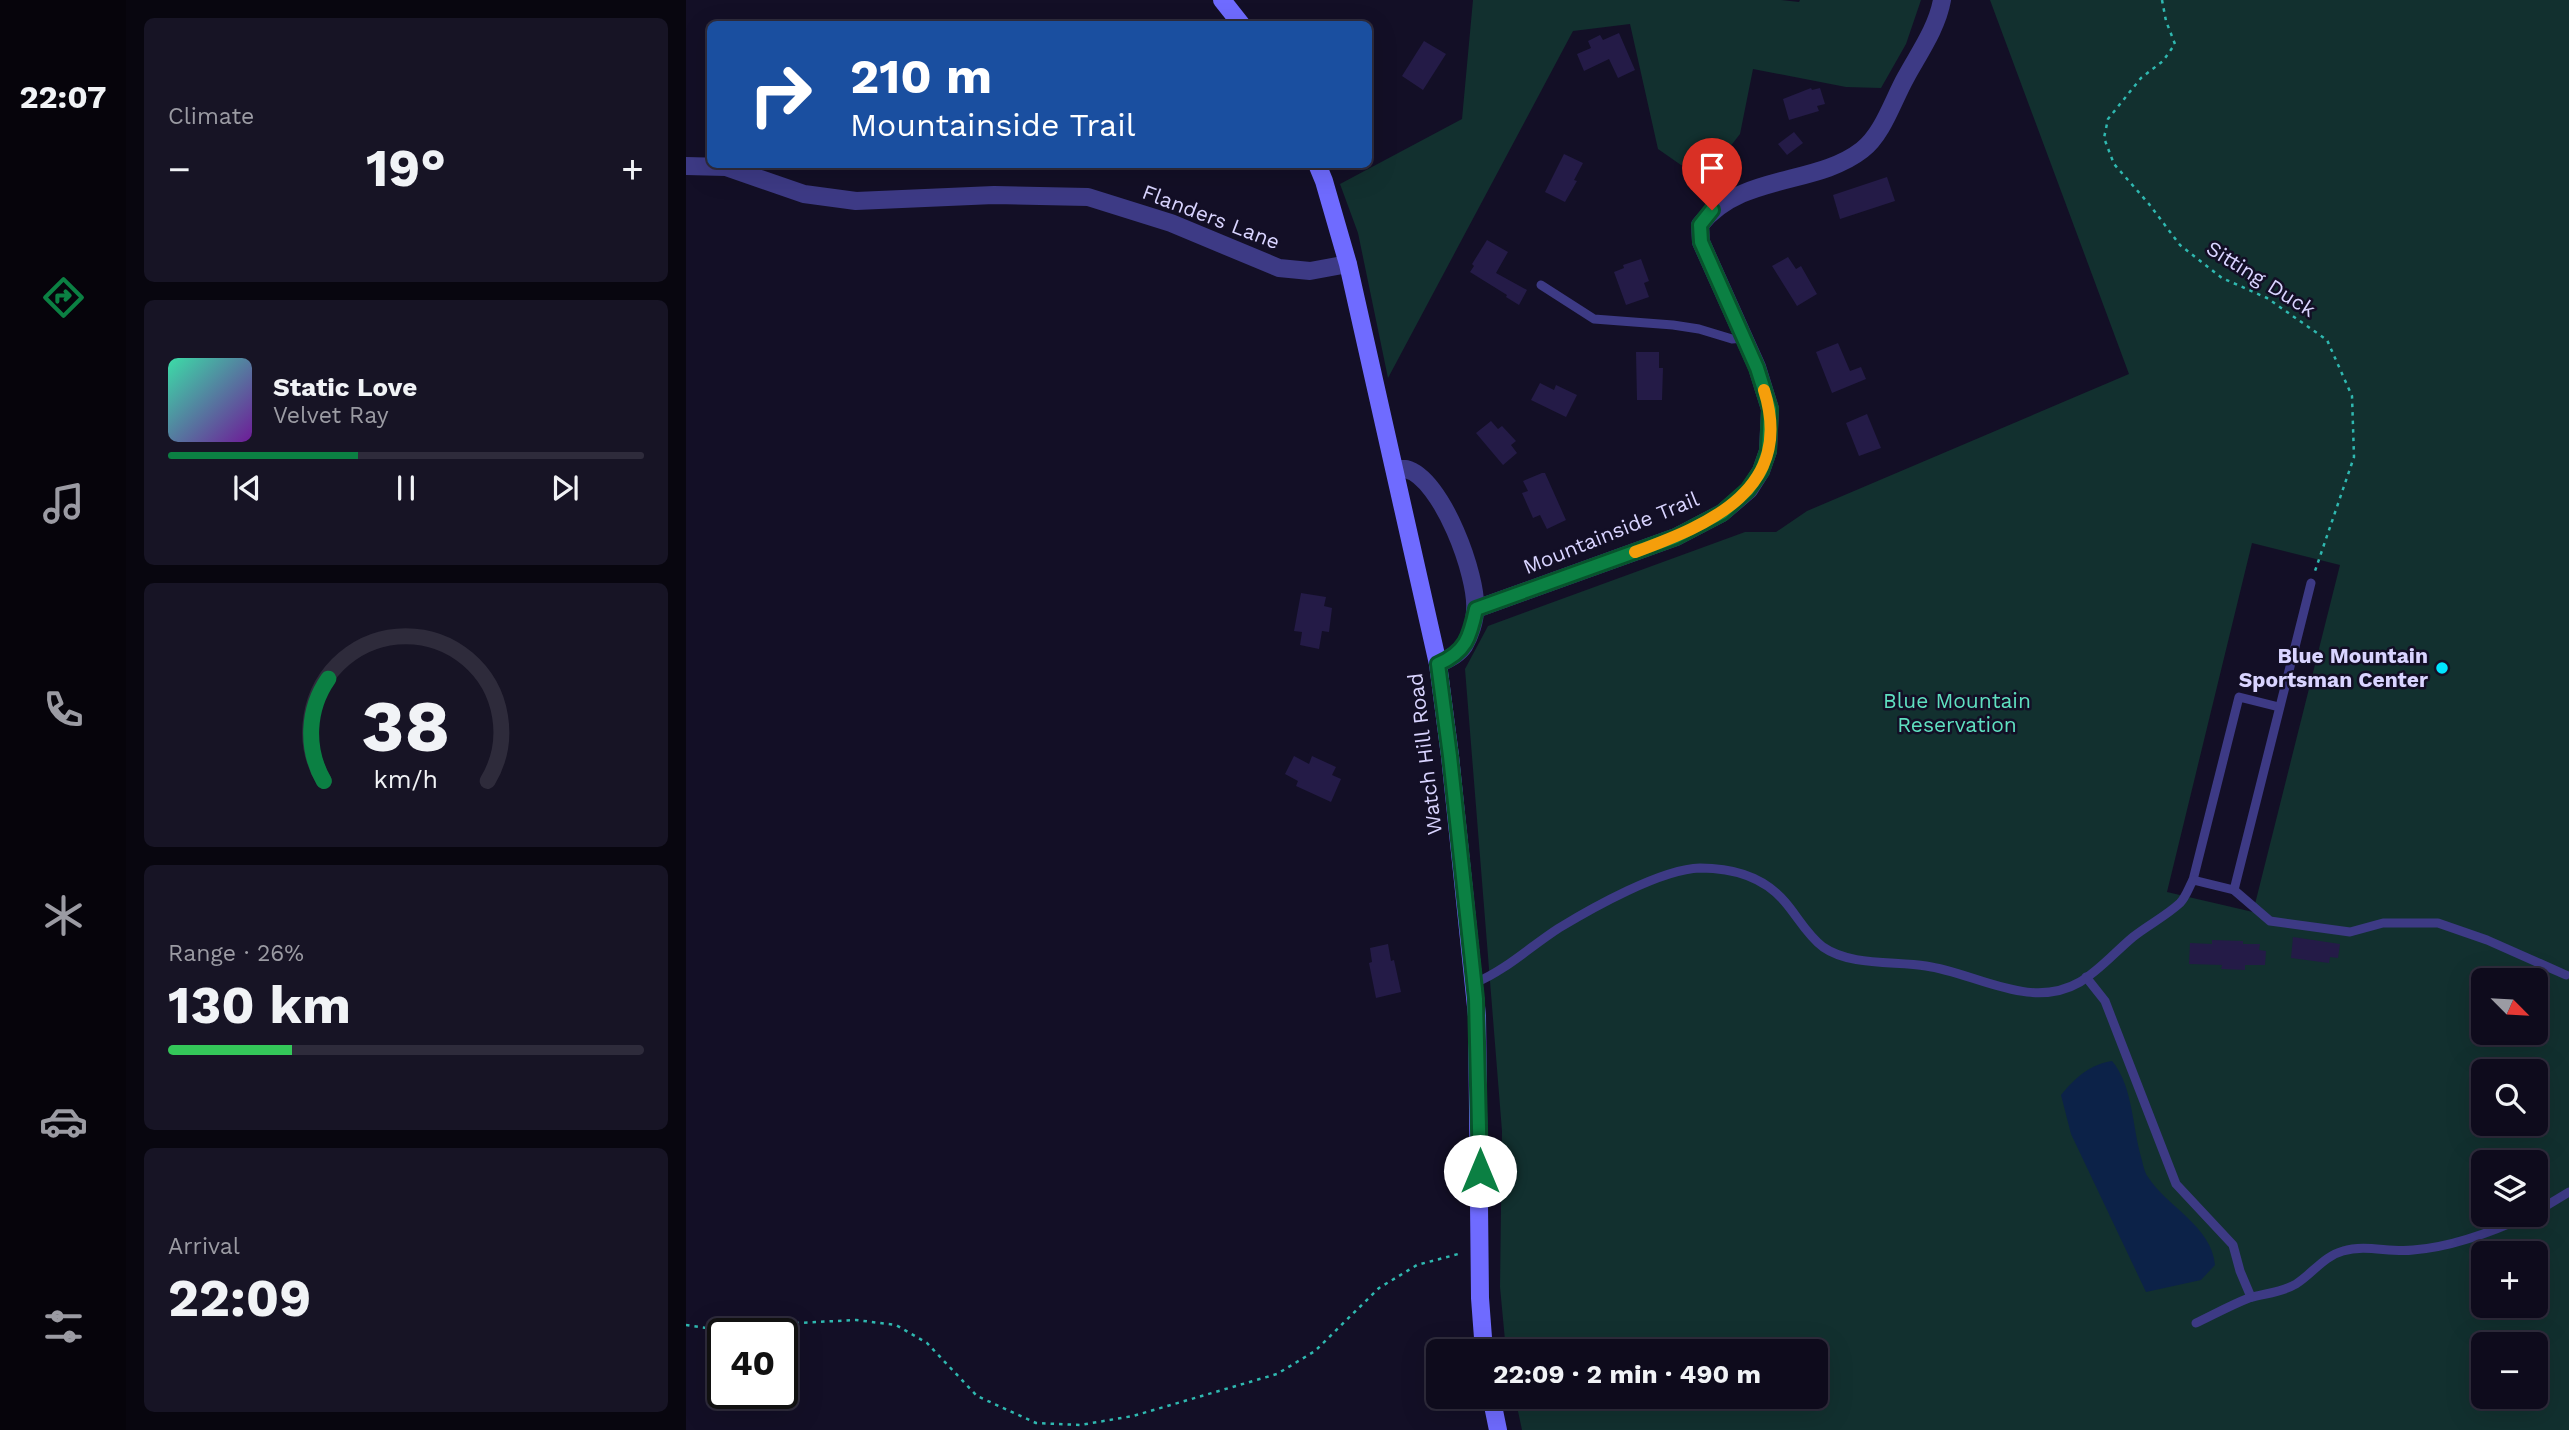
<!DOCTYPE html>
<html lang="en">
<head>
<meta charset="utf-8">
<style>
	body { margin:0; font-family:"Work Sans",sans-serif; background:#171425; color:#f1f3f6; height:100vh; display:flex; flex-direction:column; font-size:26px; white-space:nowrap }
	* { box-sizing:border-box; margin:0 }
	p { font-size:23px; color:#9b9ba3 }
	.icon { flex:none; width:38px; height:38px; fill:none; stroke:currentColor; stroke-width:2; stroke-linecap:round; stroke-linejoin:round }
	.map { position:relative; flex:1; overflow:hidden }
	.side { display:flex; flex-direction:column; gap:18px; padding:18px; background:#08060f; width:560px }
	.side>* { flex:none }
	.hud { position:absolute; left:21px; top:21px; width:665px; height:147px; border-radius:10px; box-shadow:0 7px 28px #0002,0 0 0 2px #2e2b3b; background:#1a4fa0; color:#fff; overflow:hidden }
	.needle { width:46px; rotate:114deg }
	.fabs { position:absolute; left:1785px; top:968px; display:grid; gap:14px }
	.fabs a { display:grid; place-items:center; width:77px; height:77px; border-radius:10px; background:#0e0b1c; box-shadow:0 7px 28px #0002,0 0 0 2px #2e2b3b; font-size:35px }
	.speed { position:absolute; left:21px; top:1318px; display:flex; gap:14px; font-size:35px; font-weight:700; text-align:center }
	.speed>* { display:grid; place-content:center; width:91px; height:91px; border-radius:50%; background:#0e0b1c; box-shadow:0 7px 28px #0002,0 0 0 2px #2e2b3b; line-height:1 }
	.speed .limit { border:4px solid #111; border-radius:10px; background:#fff; color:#111 }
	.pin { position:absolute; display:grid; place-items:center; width:60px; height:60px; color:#fff; margin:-72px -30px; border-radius:50% 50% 50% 0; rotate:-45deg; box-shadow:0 0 7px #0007 }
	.pin .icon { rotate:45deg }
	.me { position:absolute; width:77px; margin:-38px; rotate:0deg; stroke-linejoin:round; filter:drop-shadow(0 0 5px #0008) }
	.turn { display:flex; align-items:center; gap:24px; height:147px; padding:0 28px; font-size:32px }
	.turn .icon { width:91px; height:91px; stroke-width:2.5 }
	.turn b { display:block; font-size:49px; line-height:60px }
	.big { font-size:52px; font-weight:700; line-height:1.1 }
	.side .widget { flex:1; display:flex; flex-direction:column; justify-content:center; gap:10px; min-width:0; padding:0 24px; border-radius:10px; background:#171425 }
	.side .dial { align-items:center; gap:0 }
	.dial svg { height:182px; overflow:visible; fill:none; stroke:#2e2b3b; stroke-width:7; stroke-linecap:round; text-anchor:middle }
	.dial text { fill:#f1f3f6; stroke:none }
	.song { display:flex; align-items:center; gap:21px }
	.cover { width:84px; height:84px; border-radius:10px; background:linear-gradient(135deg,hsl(160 70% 55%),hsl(280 70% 35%)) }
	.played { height:7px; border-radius:4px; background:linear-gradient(90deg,#0b8043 40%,#2e2b3b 40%) }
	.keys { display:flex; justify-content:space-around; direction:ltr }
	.heat { display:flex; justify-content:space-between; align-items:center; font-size:38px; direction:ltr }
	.charge { height:10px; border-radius:5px; background:linear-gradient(90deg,#34c759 26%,#2e2b3b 0) }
	.trip { position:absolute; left:740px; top:1339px; width:402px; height:70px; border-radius:10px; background:#0e0b1c; box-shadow:0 7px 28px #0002,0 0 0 2px #2e2b3b; font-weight:700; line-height:70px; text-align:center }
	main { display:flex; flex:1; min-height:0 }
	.menu { display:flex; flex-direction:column; width:126px; justify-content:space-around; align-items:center; background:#06040b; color:#9b9ba3 }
	.menu .icon { width:49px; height:49px }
	.menu .current { color:#0b8043 }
	.menu b { font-size:32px; color:#f1f3f6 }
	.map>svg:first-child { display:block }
</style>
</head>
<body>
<main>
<nav class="menu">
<b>22:07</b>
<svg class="icon current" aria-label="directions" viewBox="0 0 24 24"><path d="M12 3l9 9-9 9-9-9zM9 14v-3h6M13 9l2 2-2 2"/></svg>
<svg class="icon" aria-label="music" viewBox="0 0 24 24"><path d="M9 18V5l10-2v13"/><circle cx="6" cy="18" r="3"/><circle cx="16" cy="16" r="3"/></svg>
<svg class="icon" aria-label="phone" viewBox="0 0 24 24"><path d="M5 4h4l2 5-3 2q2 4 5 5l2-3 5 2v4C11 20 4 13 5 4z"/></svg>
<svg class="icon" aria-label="climate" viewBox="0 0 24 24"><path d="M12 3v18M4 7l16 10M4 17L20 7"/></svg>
<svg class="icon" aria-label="car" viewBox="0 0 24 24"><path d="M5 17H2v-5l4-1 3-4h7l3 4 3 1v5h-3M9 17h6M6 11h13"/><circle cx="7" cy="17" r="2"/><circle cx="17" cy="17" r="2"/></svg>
<svg class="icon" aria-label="filters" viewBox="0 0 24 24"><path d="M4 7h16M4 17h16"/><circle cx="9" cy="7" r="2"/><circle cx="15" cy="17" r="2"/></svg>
</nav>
<section class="side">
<div class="widget"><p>Climate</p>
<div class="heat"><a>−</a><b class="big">19°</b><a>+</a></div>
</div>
<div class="widget">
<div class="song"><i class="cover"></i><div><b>Static Love</b><p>Velvet Ray</p></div></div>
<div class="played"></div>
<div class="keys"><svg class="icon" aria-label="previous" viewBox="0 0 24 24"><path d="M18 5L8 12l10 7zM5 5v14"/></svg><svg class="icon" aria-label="pause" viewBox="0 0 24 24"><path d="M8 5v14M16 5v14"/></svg><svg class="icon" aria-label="next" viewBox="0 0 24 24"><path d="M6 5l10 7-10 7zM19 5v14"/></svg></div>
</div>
<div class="widget dial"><svg viewBox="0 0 100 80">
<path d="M14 69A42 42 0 1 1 86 69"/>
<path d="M14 69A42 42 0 0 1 16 24" stroke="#0b8043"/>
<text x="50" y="56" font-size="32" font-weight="700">38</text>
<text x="50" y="72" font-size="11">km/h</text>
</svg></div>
<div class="widget"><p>Range · 26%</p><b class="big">130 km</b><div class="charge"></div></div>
<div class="widget"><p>Arrival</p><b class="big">22:09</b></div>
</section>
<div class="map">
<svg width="1883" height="1430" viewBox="0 0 1883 1430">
	<rect width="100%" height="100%" fill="#130f26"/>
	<!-- green -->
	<g fill="#12302f" fill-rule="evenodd">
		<path d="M787,0H1095L1113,2L1114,0H1235L1220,44L1195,88L1160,87L1067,69L1054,134L1029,166L995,165L972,149L944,24L887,31L702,378L672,233L654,184L776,119Z"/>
		<path d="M1304,0H1883V1430H836L829,1397L1130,1396V1351H820L814,1287L816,1131L779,669L802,626L1059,532H1090L1121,511L1443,374ZM1566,543L1654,565L1567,912L1481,892ZM1797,980H1850V1032H1797ZM1797,1071H1850V1124H1797ZM1797,1162H1850V1214H1797ZM1797,1253H1850V1306H1797ZM1797,1344H1850V1396H1797Z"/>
	</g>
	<!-- water -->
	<path fill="#0c2248" d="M1426,1061C1447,1086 1446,1126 1455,1157C1457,1163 1458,1172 1462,1177C1480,1206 1526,1226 1529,1265L1515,1280L1460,1292L1385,1134L1375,1095C1390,1077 1403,1065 1426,1061Z"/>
	<!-- building -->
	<g fill="#241b47">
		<path d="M933,33L949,70L932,78L923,59L898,71L891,54L905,48L902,41L914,35L917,40Z"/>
		<path d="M738,41L760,54L737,90L716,76Z"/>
		<path d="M1125,88L1126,90L1134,88L1139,104L1131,106L1133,111L1103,120L1097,99Z"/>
		<path d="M1108,132L1117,143L1101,155L1092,144Z"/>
		<path d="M878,154L897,163L888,180L891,181L879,202L859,192Z"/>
		<path d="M1201,177L1209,201L1154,219L1147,195Z"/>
		<path d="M801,240L822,252L810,273L841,290L833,305L820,297L821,295L784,272L788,266L786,264Z"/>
		<path d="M1102,257L1110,269L1115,266L1131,294L1111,306L1086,266Z"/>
		<path d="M955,259L963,281L958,283L963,297L940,305L928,272L938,268L937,265Z"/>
		<path d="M1152,343L1164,371L1175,367L1180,379L1146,393L1130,352Z"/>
		<path d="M950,352H973V368H977L976,400H951Z"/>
		<path d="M854,383L868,390L870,385L891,395L880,417L845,400Z"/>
		<path d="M1181,414L1195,448L1173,456L1160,423Z"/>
		<path d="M805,421L812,429L816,426L830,441L825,445L831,453L817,465L790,433Z"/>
		<path d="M856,473H859L880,520L861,529L854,515L847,518L836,493L842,491L837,481Z"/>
		<path d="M615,593L640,597L638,606L646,608L643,632L636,631L633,649L614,645L616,632L608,631Z"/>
		<path d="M608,756L623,764L626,756L650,767L646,775L655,779L645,802L610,786L612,781L599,774Z"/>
		<path d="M1607,937L1654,944L1652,958L1644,957L1643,963L1605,958Z"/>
		<path d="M1526,940L1557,941V944H1574L1573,950L1580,951L1579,965H1559V970L1535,969L1536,965L1503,964L1504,943L1526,944Z"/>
		<path d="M702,944L705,961L708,960L715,992L690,998L683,963L686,962L684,948Z"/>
	</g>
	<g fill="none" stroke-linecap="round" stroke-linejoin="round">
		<!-- path -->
		<g stroke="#2fb8b0" stroke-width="2.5" stroke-dasharray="3.5 5" stroke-linecap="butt">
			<path d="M1476,0L1480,21L1489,44L1477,61L1455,78L1422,119L1418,138L1428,164L1463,204L1494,245L1536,278L1581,298L1641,340L1666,396L1668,457L1629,571"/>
			<path d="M0,1325L42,1331L92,1324L170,1320L210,1325L241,1343L291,1396L350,1423L394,1425L447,1416L591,1374L629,1351L693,1288L731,1265L776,1253"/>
		</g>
		<!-- lane -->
		<g stroke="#3d3a85" stroke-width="9">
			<path d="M855,285L908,319L987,325L1013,329L1046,339L1057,338"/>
			<path d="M1507,880L1553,697L1593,707"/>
			<path d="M1548,890L1584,921L1664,932L1697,923H1752L1801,940L1880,975"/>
			<path d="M1400,977L1419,1001L1490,1184L1547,1245L1554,1271L1565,1297"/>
			<path d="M789,983C820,970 845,946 873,928C906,908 975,869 1014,868C1046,868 1078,877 1099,902C1112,917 1121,935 1137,947C1164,966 1208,961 1240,966C1290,973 1344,1011 1394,982C1414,970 1429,952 1447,937C1462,925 1480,916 1494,903C1500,897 1503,887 1507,880L1548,890L1625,583"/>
			<path d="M1850,1212L1883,1192"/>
			<path d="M1510,1323C1527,1315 1545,1305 1563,1298C1579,1293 1595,1293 1610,1284C1626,1274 1638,1256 1657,1251C1680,1244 1704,1253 1727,1250C1767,1247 1809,1231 1845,1214"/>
		</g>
		<!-- street -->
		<g stroke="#3d3a85" stroke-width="18">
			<path d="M0,166L40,167L118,194L170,201L308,195L402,197L485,223L593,268L624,271L662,264"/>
			<path d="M710,469C711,469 720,469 720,469C756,478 792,577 789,610C789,621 784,636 778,646C772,655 762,659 752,664"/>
			<path d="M790,609L990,537L1036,513L1063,490L1075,471L1082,451L1084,409L1071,367L1015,242L1014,225C1055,173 1130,186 1176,150C1197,134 1207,100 1220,77C1233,53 1251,28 1256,0"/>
		</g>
		<!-- secondary -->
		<g stroke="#6f6bff" stroke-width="18">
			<path d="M536,0L555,24"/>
			<path d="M631,164L638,181L662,264L752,664L764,756L791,1016L794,1298L798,1351"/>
			<path d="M805,1396L812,1430"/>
		</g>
	</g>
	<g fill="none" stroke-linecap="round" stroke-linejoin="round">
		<!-- route casing -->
		<g stroke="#07532c" stroke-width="18">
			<path id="route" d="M794,1171L790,999L764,756L752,664C780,652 784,637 790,609L990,537L1036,513L1062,490L1075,471L1082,451L1084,409L1071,368L1015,242L1014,225L1026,210"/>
		</g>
		<!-- route -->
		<use href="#route" stroke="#0b8043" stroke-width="12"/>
		<!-- slow -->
		<path stroke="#f59e0b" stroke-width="12" d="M949,552C1025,524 1109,489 1078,390"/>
	</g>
	<!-- markers -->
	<circle fill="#00e5ff" stroke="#130f26" stroke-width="2.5" cx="1756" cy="668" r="7"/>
	<g text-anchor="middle" stroke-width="5" stroke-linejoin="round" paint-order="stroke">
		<!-- street labels -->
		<g font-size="21" fill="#d9d4ff" stroke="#130f26">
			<text transform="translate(525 217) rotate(21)" y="7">Flanders Lane</text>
			<text transform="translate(1575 279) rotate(32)" y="7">Sitting Duck</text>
			<text transform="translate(925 533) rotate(-22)" y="7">Mountainside Trail</text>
			<text transform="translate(739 754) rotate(-97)" y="7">Watch Hill Road</text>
		</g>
		<!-- poi labels -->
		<g font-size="21" font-weight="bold" fill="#d9d4ff" stroke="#130f26" text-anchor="end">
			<text x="1742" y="663">Blue Mountain<tspan x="1742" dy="24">Sportsman Center</tspan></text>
		</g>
		<!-- park labels -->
		<g font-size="21" fill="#5fe0c0" stroke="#130f26">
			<text x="1271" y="708">Blue Mountain<tspan x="1271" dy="24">Reservation</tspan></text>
		</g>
	</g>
</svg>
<div class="fabs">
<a><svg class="needle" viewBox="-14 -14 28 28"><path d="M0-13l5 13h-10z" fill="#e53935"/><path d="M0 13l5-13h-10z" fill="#9b9ba3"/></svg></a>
<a><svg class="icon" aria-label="search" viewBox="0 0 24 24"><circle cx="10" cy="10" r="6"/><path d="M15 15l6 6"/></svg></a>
<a><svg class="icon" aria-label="layers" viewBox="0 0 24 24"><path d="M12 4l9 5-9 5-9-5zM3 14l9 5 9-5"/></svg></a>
<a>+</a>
<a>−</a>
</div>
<div class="speed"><div class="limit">40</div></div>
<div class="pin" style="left:1026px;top:210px;background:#d93025"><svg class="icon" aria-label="arrive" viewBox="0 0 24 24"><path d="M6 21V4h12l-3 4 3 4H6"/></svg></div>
<svg class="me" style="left:794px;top:1171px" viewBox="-20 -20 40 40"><circle r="19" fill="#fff"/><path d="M0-13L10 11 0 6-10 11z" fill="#0b8043"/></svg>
<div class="trip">22:09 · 2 min · 490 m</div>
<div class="hud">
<div class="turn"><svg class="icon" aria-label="right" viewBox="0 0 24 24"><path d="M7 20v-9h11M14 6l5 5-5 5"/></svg><div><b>210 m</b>Mountainside Trail</div></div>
</div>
</div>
</main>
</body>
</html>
